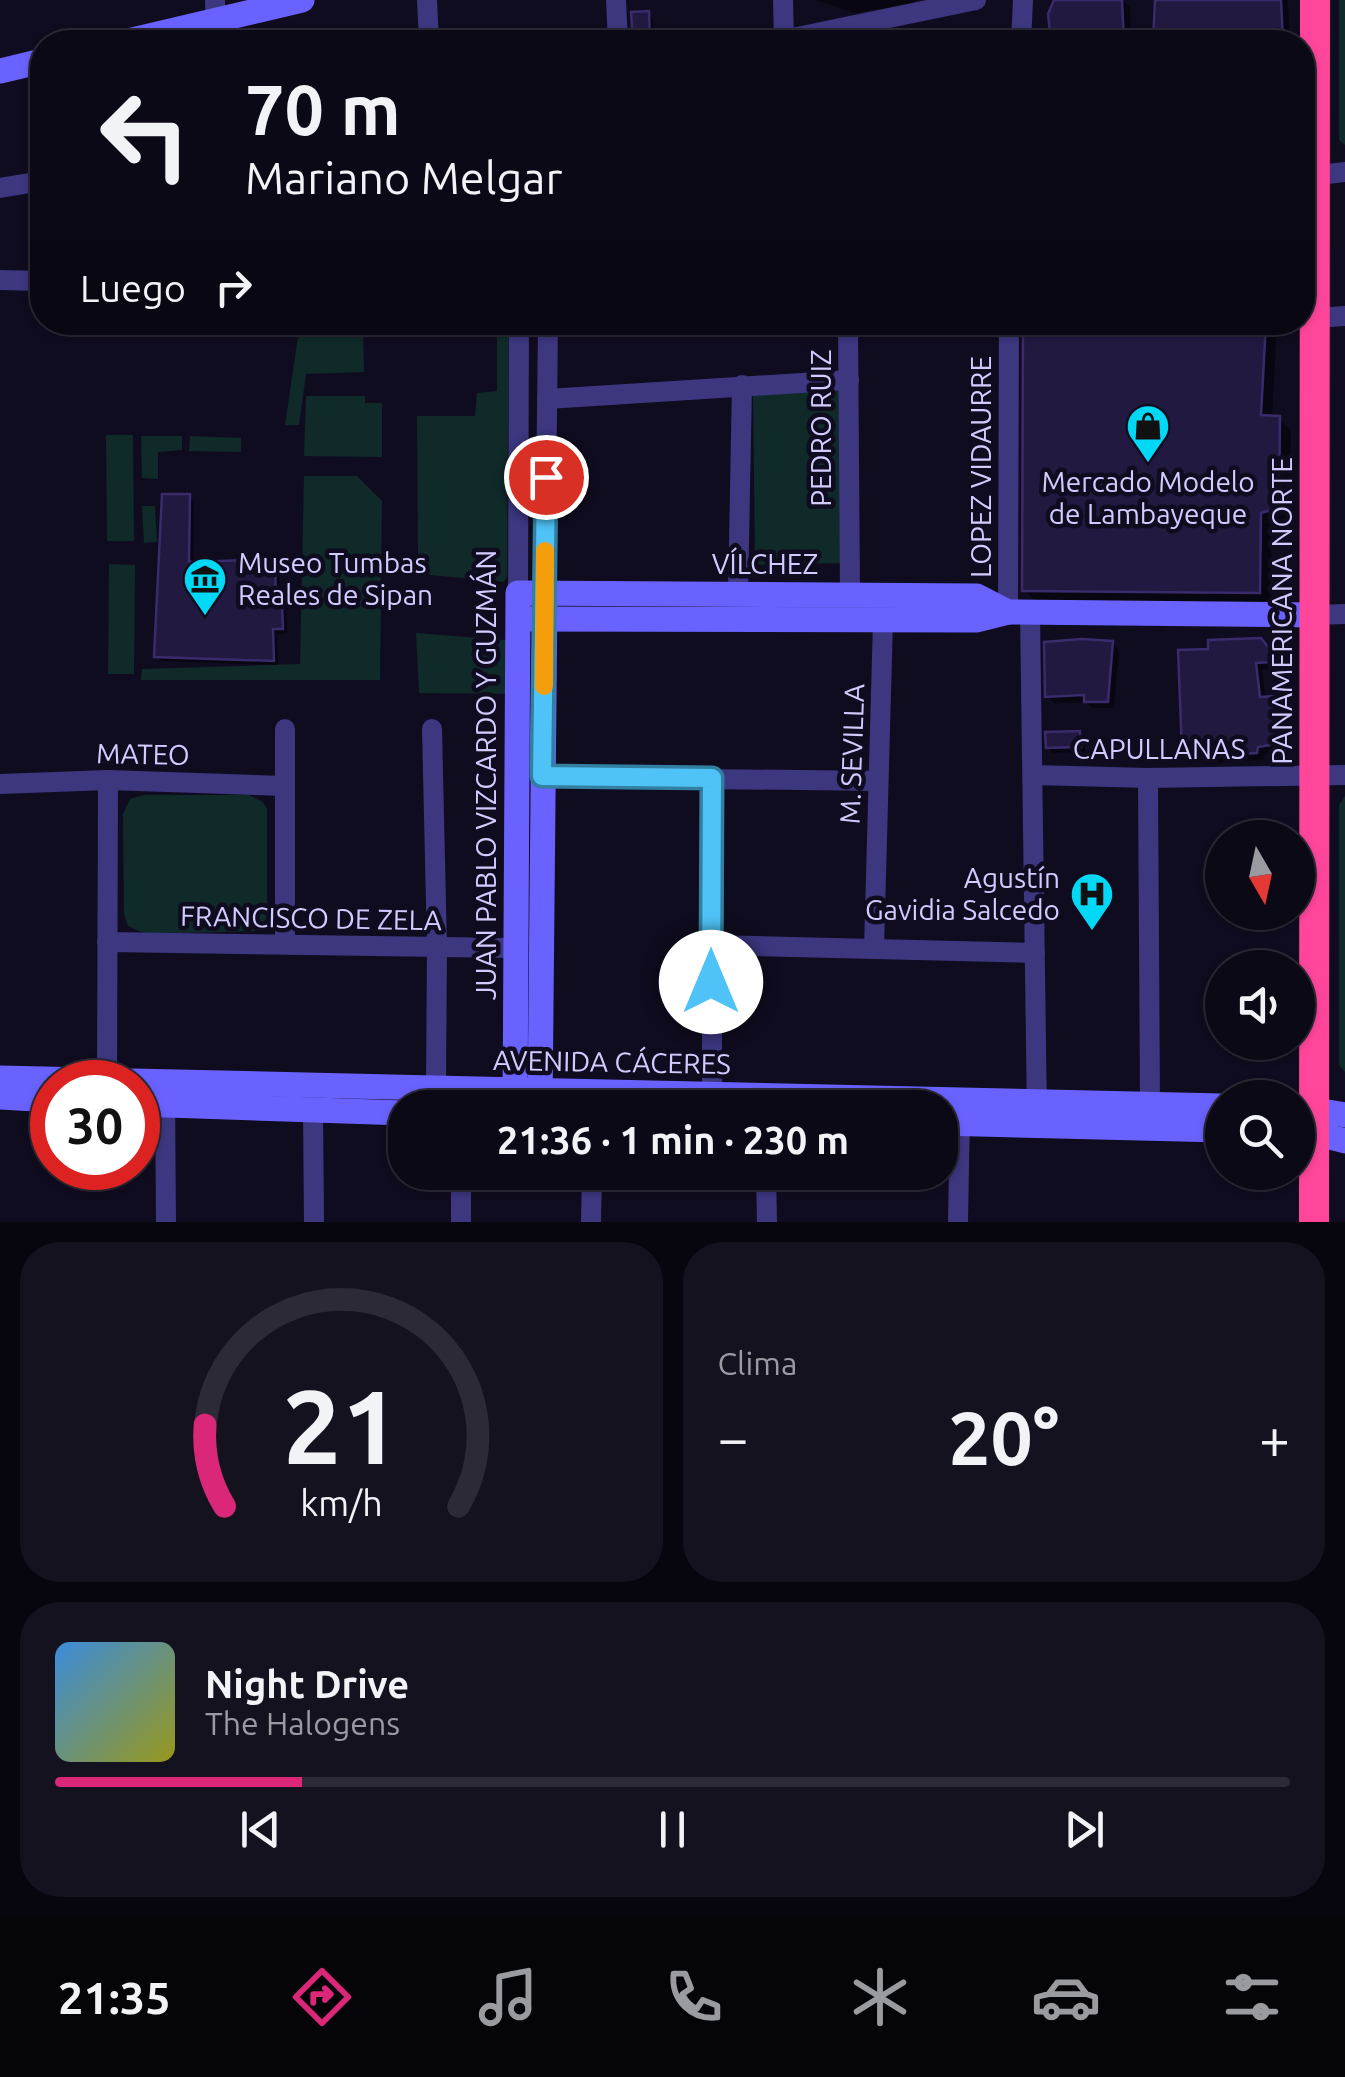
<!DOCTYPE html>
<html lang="es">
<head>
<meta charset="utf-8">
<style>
	body { margin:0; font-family:Ubuntu,sans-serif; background:#151220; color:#f1f3f6; height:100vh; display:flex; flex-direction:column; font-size:38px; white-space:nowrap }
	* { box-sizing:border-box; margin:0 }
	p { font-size:32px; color:#9a9aa1 }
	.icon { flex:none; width:55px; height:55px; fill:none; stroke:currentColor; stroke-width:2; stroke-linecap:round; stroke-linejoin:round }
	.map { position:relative; height:1222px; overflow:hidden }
	.panel { display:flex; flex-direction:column; gap:20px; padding:20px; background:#07050d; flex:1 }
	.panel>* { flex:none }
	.hud { position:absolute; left:30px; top:30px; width:1285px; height:305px; border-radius:40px; box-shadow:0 2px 8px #0004,0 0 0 2px #2c2a36; background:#0c0917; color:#f1f3f6; overflow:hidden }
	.needle { width:65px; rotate:171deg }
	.controls { position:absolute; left:1205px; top:820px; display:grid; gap:20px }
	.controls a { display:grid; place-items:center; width:110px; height:110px; border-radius:50%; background:#0c0917; box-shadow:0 2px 8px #0004,0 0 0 2px #2c2a36; font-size:50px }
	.speed { position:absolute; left:30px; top:1060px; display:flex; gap:20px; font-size:50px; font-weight:700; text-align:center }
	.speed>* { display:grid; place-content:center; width:130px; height:130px; border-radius:50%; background:#0c0917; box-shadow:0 2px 8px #0004,0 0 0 2px #2c2a36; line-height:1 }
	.speed .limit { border:15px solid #d22; background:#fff; color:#111 }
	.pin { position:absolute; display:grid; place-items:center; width:85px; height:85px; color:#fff; margin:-42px; border:5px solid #fff; border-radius:50%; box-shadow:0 2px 10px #0007 }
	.me { position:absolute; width:110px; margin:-55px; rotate:0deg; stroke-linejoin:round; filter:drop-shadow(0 0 8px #0008) }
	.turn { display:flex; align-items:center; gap:35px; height:210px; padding:0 50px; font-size:45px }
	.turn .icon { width:130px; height:130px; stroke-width:2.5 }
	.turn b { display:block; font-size:70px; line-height:85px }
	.then { display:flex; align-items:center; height:95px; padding:0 50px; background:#0003; gap:20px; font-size:38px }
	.big { font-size:75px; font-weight:600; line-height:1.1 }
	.panel .widget { flex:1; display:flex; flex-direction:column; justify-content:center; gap:15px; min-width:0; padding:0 35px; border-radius:40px; background:#151220 }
	.panel .dial { align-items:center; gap:0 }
	.dial svg { height:260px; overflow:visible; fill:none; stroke:#2c2a36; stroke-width:7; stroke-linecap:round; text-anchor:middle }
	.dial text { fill:#f1f3f6; stroke:none }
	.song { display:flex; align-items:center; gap:30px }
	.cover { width:120px; height:120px; border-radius:15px; background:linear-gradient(135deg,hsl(210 70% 55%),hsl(60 70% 35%)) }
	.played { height:10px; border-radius:5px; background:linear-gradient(90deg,#db2777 20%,#2c2a36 20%) }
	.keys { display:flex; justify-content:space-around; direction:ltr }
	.heat { display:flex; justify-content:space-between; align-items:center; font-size:55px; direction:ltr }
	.panel .tiles { flex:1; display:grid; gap:20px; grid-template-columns:1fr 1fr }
	.widget:last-child { grid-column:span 2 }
	.trip { position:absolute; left:388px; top:1090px; width:570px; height:100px; border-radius:40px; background:#0c0917; box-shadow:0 2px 8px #0004,0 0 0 2px #2c2a36; font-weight:600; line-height:100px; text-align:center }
	.tab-bar { display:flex; height:160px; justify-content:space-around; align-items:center; background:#050409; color:#9a9aa1 }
	.tab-bar .icon { width:70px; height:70px }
	.tab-bar .selected { color:#db2777 }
	.tab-bar b { font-size:45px; color:#f1f3f6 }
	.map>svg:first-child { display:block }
</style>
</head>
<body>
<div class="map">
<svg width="1345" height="1222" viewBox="0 0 1345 1222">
	<rect width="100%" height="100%" fill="#100c1f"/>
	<!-- green -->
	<g fill="#102929">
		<path d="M1339,0H1345V145L1339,140Z"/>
		<path d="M300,323H363L364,372L306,374L299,425H285Z"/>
		<path d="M497,323H509L507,576L504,582L430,575L418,561L417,416H475L477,393L497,391Z"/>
		<path d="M847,388V563L755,565L753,393Z"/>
		<path d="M306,396H365V403H382V457L304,456Z"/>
		<path d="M106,435H133L134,541H107Z"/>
		<path d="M141,436H182V450L158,452V479L142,478Z"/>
		<path d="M190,436L241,438V452L189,451Z"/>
		<path d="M304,476H357L382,501L380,680H141L142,669L300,664Z"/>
		<path d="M142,506H155L157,542L144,543Z"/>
		<path d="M109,564L135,565L134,674H108Z"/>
		<path d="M416,633L506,640V694L419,693Z"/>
		<path d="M144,795H249L263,802L267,809V917L257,931L146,934L128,926L124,914L123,814L130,799Z"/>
		<path d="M1345,796V1072L1339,1065V805Z"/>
	</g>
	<!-- shadow -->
	<g fill="#0007">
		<path d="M815,0H915V3L854,13Z"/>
		<path d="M1057,0H1122L1130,7L1131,42H1053L1051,14Z"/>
		<path d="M1158,0H1288L1290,42H1156Z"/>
		<path d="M634,14H648L653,19L654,42H635Z"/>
		<path d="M986,38L990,42H964Z"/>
		<path d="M1025,322H1277L1272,418H1279L1291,430L1290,519L1272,524L1270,604L1036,601L1024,590Z"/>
		<path d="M189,497L194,502L193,564L274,562L279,567L280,606L286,612L287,633L277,634L278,665L162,661L156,656Z"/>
		<path d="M1112,643L1119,650L1114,708H1093L1086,702L1054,703L1047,696Z"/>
		<path d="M1268,648L1276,658L1277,668L1262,670L1266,699H1273L1281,706L1282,751L1265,754L1264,760L1206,764L1201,758L1192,759L1185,751Z"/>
		<path d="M1079,733L1085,738V752L1053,753L1048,747Z"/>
	</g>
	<!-- building -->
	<g fill="#221940" stroke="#392b6c" stroke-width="2.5">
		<path d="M1054,0H1122L1124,42H1051L1048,14Z"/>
		<path d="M1155,0H1281L1283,41L1153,42Z"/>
		<path d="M649,11L650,42H633L631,12Z"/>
		<path d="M1023,322H1266L1261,415L1280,416L1279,508L1261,513L1260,593L1022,591Z"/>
		<path d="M162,494H190L189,562L275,559L276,604H282L283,629H273L274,661L154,657Z"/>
		<path d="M1261,638L1269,648L1271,662L1256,663L1260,697L1274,696L1276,744L1258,747L1257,753L1196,757L1195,752H1182L1178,650L1208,649V640Z"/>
		<path d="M1082,639L1113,641L1108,702H1084V695L1045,697L1044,642Z"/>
		<path d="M1080,731L1081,747L1046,748L1045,732Z"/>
	</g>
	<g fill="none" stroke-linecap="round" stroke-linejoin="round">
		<!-- street -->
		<g stroke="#3c377f" stroke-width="20">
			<path d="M215,0L216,42"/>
			<path d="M427,0L429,42"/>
			<path d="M616,0L618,42"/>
			<path d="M783,0L784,42"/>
			<path d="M773,42L976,0"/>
			<path d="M1021,42L1023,0"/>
			<path d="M1302,177L1345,172"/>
			<path d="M0,188L42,181"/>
			<path d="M0,280L42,281"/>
			<path d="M1315,318L1345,316"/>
			<path d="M848,322L850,594"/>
			<path d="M547,399L849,380"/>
			<path d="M518,593L519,322"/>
			<path d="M545,594L548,322"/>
			<path d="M738,594L742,385"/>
			<path d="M1008,612L1009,322"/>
			<path d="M1030,613L1037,1116"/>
			<path d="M1314,615L1345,614"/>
			<path d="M432,729L437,947L436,1088"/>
			<path d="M1033,775L1148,778L1345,775"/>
			<path d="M542,777L878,781"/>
			<path d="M712,778V1108"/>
			<path d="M1148,778L1150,1104"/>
			<path d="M0,784L108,780L285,786"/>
			<path d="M107,942L514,948"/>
			<path d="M285,944V729"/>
			<path d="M711,945L1035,953"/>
			<path d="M874,949L883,620"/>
			<path d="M107,1082L108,780"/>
			<path d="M165,1094L166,1222"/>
			<path d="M313,1111L314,1222"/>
			<path d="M461,1172V1222"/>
			<path d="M766,1172L767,1222"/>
			<path d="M591,1222L592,1172"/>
			<path d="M958,1222L960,1112"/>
		</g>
		<!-- secondary -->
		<g stroke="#6a62ff" stroke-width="25">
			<path d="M124,42L302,0"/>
			<path d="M0,71L42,61"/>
			<path d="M528,619L976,620L1008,612"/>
			<path d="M0,1078L1222,1106"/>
			<path d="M0,1097L52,1100"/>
			<path d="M138,1104L405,1113"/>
			<path d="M1298,1107L1345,1115"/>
			<path d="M515,1108L518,593L977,596L1008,612L1314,615"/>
			<path d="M540,1108L545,594"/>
			<path d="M940,1123L1222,1130"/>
			<path d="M1298,1132L1314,1133L1345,1141"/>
		</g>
		<!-- highway -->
		<path stroke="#ff469b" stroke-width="30" d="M1314,1222L1315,0"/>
	</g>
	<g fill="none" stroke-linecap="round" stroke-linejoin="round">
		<!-- route casing -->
		<g stroke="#337fa1" stroke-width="25">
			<path id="route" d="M546,477L542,776L712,778L711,982"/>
		</g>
		<!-- route -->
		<use href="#route" stroke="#4fc3f7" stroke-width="18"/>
		<!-- slow -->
		<path stroke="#f59e0b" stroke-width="18" d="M544,686L545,551"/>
	</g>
	<!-- icons -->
	<defs>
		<g id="shop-pin" transform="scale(2.25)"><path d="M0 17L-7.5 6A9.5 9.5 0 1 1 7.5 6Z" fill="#00d8f5" stroke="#100c1f"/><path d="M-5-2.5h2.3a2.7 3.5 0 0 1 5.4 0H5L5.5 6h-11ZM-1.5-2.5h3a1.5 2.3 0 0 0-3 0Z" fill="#111"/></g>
		<g id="museum-pin" transform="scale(2.25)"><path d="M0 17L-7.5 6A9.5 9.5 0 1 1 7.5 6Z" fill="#00d8f5" stroke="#100c1f"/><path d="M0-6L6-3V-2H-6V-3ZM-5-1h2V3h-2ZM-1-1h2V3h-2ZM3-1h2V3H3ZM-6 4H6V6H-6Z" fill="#111"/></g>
		<g id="hospital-pin" transform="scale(2.25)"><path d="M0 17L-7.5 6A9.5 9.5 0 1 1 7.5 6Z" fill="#00d8f5" stroke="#100c1f"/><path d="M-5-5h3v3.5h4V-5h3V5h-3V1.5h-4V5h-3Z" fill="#111"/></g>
	</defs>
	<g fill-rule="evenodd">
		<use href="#shop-pin" x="1148" y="426"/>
		<use href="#museum-pin" x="205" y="579"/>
		<use href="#hospital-pin" x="1092" y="894"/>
	</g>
	<g text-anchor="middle" stroke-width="9" stroke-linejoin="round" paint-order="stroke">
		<!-- street labels -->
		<g font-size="28" fill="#d2cbff" stroke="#100c1f">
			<text transform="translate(821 428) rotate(-90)" y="10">PEDRO RUIZ</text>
			<text transform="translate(981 467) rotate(-90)" y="10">LOPEZ VIDAURRE</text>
			<text x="765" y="574">VÍLCHEZ</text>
			<text transform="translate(1282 611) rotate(-90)" y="10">PANAMERICANA NORTE</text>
			<text x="1159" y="759">CAPULLANAS</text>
			<text transform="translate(143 754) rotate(1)" y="10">MATEO</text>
			<text transform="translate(852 754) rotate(-88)" y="10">M. SEVILLA</text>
			<text transform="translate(486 775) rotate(-90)" y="10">JUAN PABLO VIZCARDO Y GUZMÁN</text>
			<text transform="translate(311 918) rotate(1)" y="10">FRANCISCO DE ZELA</text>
			<text transform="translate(612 1062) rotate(1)" y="10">AVENIDA CÁCERES</text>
		</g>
		<!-- poi labels -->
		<g font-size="28" fill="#d2cbff" stroke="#100c1f">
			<text x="1148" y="492">Mercado Modelo<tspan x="1148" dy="32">de Lambayeque</tspan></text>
			<text x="238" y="573" text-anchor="start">Museo Tumbas<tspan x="238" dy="32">Reales de Sipan</tspan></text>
			<text x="1060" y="888" text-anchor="end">Agustín<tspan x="1060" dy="32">Gavidia Salcedo</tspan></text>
		</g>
	</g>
</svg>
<div class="controls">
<a><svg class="needle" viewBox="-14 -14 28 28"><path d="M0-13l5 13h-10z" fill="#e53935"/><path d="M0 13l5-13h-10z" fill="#9a9aa1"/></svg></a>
<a><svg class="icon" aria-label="sound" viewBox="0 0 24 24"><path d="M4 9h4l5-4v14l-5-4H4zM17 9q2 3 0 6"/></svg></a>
<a><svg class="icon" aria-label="search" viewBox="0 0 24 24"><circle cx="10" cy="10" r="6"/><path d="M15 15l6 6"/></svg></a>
</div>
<div class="speed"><div class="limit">30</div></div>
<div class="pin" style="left:546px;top:477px;background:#d93025"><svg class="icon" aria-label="arrive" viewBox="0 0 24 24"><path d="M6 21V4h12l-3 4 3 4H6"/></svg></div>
<svg class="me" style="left:711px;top:982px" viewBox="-20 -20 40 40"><circle r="19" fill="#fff"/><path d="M0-13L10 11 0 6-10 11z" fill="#4fc3f7"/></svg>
<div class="trip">21:36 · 1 min · 230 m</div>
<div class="hud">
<div class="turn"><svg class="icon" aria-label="left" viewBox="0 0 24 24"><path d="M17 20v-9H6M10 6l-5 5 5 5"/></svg><div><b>70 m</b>Mariano Melgar</div></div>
<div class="then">Luego<svg class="icon" aria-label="right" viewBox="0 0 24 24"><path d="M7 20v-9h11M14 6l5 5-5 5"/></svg></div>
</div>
</div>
<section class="panel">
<div class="tiles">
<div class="widget dial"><svg viewBox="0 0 100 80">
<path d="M14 69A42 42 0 1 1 86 69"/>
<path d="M14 69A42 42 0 0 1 8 44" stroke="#db2777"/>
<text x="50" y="56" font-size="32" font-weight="700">21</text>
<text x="50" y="72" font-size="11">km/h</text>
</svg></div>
<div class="widget"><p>Clima</p>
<div class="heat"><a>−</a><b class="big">20°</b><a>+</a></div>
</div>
<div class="widget">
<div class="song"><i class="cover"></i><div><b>Night Drive</b><p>The Halogens</p></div></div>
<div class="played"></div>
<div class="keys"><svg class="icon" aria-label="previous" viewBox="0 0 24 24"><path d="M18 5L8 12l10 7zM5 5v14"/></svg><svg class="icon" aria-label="pause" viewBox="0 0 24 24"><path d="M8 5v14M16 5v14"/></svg><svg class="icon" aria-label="next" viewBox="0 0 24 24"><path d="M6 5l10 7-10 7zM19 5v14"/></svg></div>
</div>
</div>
</section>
<nav class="tab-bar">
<b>21:35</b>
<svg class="icon selected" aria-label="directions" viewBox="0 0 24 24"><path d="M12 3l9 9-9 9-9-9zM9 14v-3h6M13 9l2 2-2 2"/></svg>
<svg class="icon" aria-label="music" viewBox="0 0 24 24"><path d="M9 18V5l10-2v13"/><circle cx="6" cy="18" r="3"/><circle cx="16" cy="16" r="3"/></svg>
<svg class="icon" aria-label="phone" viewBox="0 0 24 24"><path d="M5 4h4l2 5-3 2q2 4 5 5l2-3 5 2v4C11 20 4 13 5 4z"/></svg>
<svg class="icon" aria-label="climate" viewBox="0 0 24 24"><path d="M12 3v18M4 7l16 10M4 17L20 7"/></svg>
<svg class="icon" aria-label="car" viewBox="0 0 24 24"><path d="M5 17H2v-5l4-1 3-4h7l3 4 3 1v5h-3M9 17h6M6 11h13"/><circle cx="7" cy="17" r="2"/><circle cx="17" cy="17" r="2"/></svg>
<svg class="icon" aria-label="filters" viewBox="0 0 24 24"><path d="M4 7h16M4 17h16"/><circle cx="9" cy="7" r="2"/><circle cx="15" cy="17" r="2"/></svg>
</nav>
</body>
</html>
